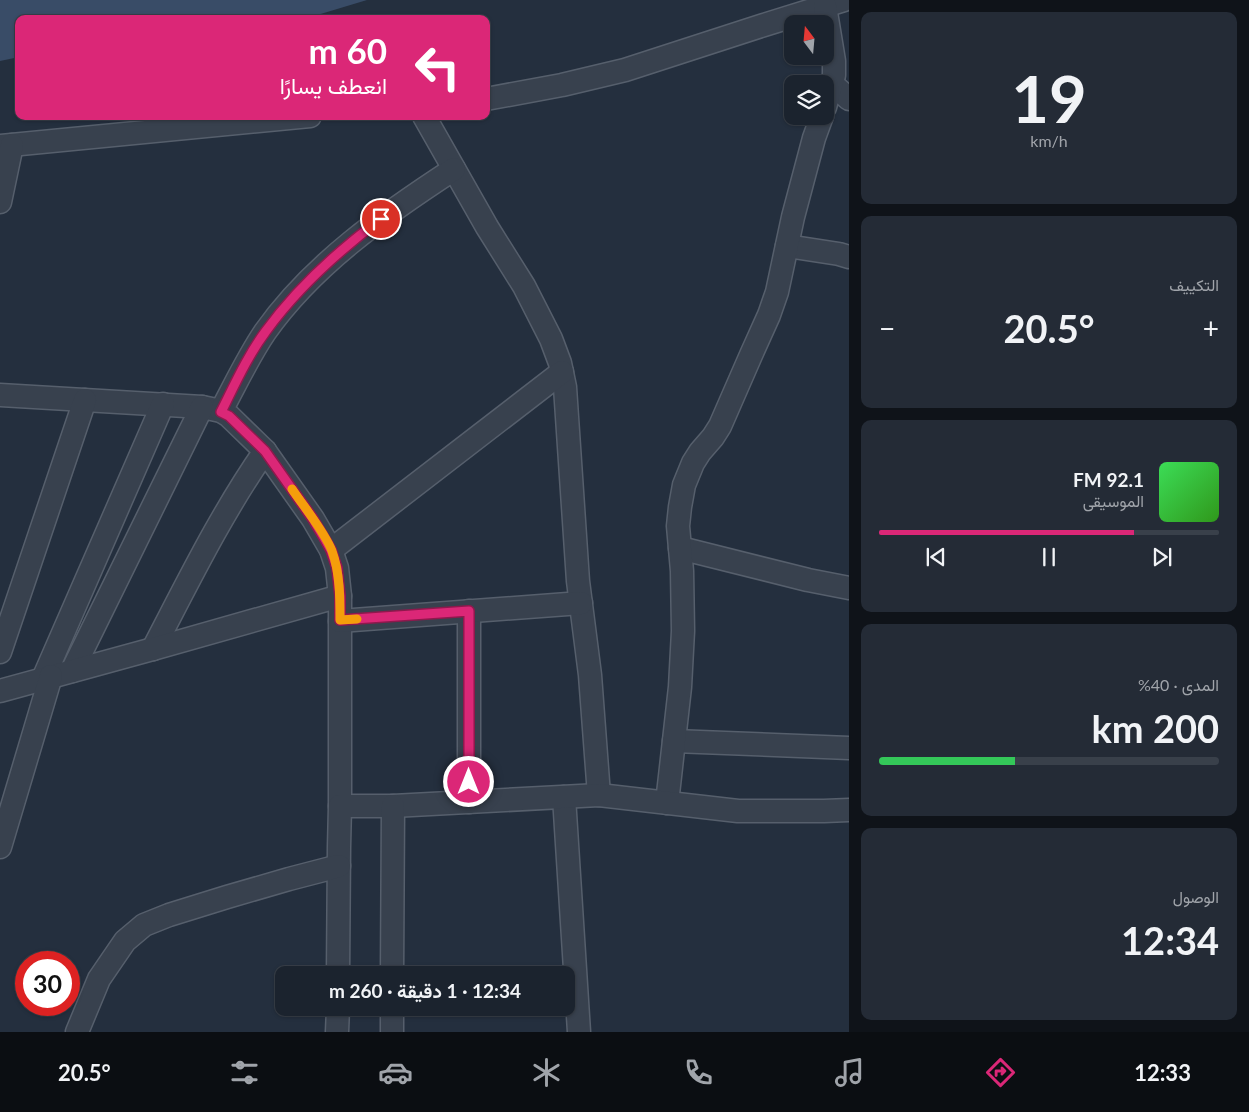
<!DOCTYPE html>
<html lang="ar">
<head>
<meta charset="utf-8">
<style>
	body { margin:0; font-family:Lato,Vazirmatn,sans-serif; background:#242b36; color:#f1f3f6; direction:rtl; height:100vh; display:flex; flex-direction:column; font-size:19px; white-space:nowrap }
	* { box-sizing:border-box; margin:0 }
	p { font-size:16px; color:#a0a4aa }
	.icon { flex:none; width:28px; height:28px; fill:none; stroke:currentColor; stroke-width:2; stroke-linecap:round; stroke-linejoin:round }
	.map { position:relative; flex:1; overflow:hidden; direction:ltr }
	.drawer { display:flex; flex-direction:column; gap:12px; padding:12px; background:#0f1319; width:400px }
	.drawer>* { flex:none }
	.top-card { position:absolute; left:15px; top:15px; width:475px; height:105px; border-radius:10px; box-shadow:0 1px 4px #0004,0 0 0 1px #39404a; direction:rtl; background:#db2777; color:#fff; overflow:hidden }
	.needle { width:32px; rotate:344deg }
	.fabs { position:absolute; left:784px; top:15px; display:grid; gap:10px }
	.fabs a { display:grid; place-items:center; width:50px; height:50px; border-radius:10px; background:#1b232e; box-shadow:0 1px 4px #0004,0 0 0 1px #39404a; font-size:25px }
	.speed { position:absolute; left:15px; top:951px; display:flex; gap:10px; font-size:25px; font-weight:700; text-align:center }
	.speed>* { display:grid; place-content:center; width:65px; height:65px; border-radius:50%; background:#1b232e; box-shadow:0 1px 4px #0004,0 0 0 1px #39404a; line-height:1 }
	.speed .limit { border:8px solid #d22; background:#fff; color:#111 }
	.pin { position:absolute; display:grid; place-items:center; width:42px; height:42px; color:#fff; margin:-21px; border:2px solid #fff; border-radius:50%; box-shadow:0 1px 5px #0007 }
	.me { position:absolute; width:55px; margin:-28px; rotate:0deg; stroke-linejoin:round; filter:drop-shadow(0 0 4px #0008) }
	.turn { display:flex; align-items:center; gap:18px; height:105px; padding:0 20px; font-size:22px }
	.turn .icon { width:65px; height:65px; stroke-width:2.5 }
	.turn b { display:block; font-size:35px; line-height:42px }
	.big { font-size:38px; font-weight:700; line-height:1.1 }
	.drawer .tile { flex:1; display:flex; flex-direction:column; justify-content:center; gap:8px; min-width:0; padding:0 18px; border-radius:10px; background:#242b36 }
	.drawer .dial { align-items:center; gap:0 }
	.dial b { font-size:65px; line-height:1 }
	.song { display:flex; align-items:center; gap:15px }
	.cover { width:60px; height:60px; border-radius:8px; background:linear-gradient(135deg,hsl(130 70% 55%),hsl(110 70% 35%)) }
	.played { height:5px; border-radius:2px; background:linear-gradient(90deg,#db2777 75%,#39404a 75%) }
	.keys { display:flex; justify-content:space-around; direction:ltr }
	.heat { display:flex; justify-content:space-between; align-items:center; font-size:28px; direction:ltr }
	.charge { height:8px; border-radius:4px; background:linear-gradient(90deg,#34c759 40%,#39404a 0) }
	.trip { position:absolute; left:275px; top:966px; width:300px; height:50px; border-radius:10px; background:#1b232e; box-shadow:0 1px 4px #0004,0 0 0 1px #39404a; font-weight:700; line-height:50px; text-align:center; direction:rtl }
	.dock { display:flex; height:80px; justify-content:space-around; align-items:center; background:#0b0e12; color:#a0a4aa }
	.dock .icon { width:35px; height:35px }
	.dock .selected { color:#db2777 }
	.dock b { font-size:22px; color:#f1f3f6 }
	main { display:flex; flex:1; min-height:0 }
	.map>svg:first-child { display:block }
</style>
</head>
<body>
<main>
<section class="drawer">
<div class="tile dial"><b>19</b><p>km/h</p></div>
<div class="tile"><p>التكييف</p>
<div class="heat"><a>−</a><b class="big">20.5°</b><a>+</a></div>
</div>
<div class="tile">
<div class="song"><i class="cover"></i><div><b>92.1 FM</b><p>الموسيقى</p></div></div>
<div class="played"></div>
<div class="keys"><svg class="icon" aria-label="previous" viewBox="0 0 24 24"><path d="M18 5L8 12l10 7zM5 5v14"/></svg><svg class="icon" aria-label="pause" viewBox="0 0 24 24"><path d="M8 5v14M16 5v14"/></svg><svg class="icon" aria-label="next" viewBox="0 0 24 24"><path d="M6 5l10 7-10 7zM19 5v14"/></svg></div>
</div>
<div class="tile"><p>المدى · 40%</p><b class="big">200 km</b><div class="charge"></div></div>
<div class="tile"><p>الوصول</p><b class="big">12:34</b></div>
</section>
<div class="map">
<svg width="849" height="1032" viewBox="0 0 849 1032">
	<rect width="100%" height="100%" fill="#242f3e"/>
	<!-- water -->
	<path fill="#394c67" d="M0,0H367L304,19H19V57L0,61Z"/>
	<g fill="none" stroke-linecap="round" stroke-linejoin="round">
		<!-- minor casing -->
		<g stroke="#565f6c" stroke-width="25">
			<g id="minor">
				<path d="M832,84L849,99"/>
				<path d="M486,99L562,85L625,70L764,25L844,0"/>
				<path d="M825,107L834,75V61L825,6"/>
				<path d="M424,116L487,227L524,286L551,339L560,363L565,387L578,581L590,675L599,795"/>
				<path d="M0,146L310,116"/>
				<path d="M0,202L12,145"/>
				<path d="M787,246L839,254L849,257"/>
				<path d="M0,395L202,407L221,411L229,416L265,451L313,519L331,550L337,568L340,596V806"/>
				<path d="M221,411C235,385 248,357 265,332C313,264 385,214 454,169"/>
				<path d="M680,548L808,580L849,588"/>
				<path d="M331,550L562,372"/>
				<path d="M469,611V802"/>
				<path d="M340,621L581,603"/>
				<path d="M153,649C188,582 221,514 265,451"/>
				<path d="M0,652L85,400"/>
				<path d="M72,671L202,407"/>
				<path d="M43,679L163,404"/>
				<path d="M0,691L153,649L340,596"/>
				<path d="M674,741L849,748"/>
				<path d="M564,797L579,1032"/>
				<path d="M667,803L680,687L683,631L682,571L678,526L680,507L684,485L693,463L700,452L713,437L720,426L751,355L769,315L777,292L793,217L814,138L822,116"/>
				<path d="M0,847L51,676"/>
				<path d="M338,975L339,847L340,806H393L599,795L738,811H824L849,810"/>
				<path d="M392,975L393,806"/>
				<path d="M77,1032L99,979L125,941L144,925L169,915L227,897L289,879L339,866"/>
				<path d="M337,1032L338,1008"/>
				<path d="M392,1032V1008"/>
			</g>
		</g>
		<!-- minor -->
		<use href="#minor" stroke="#38414e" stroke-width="22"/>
	</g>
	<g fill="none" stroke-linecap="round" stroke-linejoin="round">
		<!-- route casing -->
		<g stroke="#8e194d" stroke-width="12">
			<path id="route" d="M381,219C338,251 298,287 266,331C248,355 235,384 221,412L229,416L265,451L313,519L326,541L331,550L337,568L340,596V620L469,611V782"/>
		</g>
		<!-- route -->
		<use href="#route" stroke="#db2777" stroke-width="9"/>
		<!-- slow -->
		<path stroke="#f59e0b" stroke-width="9" d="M292,489C304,507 324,531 332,551C340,573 340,598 340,620L357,619"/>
	</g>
</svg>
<div class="fabs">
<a><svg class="needle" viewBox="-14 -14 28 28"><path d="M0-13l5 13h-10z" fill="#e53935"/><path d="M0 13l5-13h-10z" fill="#a0a4aa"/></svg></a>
<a><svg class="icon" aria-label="layers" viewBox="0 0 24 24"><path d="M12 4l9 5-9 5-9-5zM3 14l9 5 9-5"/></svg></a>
</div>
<div class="speed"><div class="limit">30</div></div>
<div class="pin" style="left:381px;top:219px;background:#d93025"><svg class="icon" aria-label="arrive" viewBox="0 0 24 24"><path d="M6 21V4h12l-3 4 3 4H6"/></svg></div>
<svg class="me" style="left:469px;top:782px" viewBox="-20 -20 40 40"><circle r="17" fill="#db2777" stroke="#fff" stroke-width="3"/><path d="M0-11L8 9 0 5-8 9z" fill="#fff"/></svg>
<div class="trip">12:34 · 1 دقيقة · 260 m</div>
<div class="top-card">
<div class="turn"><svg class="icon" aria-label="left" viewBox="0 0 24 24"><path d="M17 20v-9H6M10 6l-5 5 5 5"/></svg><div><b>60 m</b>انعطف يسارًا</div></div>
</div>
</div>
</main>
<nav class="dock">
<b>12:33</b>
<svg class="icon selected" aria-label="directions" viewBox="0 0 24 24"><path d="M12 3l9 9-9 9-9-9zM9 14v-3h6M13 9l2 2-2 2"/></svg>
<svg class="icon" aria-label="music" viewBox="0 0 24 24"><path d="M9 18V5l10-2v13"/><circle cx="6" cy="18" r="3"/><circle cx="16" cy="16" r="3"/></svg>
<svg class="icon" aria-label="phone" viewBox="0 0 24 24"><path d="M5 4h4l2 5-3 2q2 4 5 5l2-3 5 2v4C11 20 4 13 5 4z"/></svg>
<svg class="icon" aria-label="climate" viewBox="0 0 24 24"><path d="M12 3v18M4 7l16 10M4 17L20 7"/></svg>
<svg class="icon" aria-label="car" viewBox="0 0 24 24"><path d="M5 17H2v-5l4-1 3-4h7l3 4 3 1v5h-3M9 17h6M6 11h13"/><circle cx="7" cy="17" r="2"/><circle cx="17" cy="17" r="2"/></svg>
<svg class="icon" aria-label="filters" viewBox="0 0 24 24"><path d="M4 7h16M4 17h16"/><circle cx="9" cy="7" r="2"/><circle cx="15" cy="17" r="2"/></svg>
<b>20.5°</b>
</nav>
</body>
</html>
